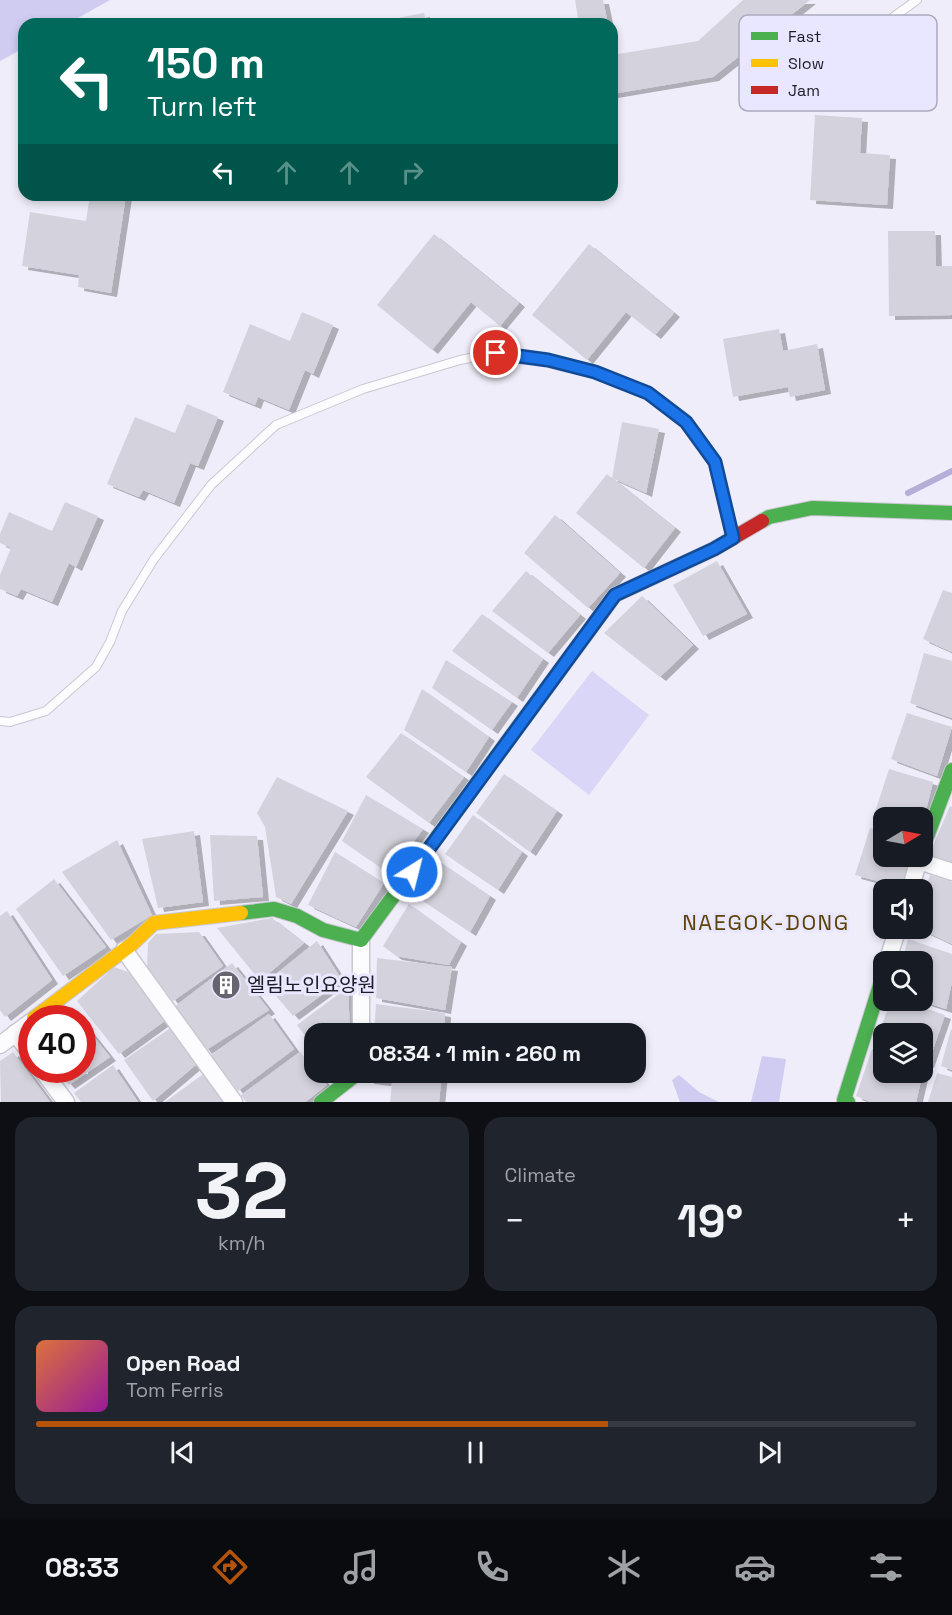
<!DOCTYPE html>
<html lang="en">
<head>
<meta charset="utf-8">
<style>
	body { margin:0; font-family:"Space Grotesk","Noto Sans KR",sans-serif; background:#20242c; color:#f1f3f6; height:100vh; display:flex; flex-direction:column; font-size:22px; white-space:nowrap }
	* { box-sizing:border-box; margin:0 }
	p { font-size:20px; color:#9ea1a6 }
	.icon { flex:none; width:33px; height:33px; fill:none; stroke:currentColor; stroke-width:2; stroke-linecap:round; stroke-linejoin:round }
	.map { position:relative; height:1102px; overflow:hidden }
	.panel { display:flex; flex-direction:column; gap:15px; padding:15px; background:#0d0f14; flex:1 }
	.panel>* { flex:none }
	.top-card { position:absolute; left:18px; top:18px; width:600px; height:183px; border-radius:18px; box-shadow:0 3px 9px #0003; background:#00695c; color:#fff; overflow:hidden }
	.needle { width:39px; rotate:80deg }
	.controls { position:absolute; left:873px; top:807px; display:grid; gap:12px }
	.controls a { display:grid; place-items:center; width:60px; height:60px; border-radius:12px; background:#171b24; box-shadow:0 3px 9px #0003; font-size:30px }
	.speed { position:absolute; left:18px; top:1005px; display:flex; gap:12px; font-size:30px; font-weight:700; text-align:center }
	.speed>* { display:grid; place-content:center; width:78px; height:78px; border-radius:50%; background:#171b24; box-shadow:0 3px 9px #0003; line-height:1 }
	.speed .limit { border:9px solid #d22; background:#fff; color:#111 }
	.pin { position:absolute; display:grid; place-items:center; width:51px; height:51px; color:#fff; margin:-26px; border:3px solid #fff; border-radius:50%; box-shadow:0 2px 6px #0007 }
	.me { position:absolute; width:66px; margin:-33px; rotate:36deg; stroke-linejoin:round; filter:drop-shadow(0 0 4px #0008) }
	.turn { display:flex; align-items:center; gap:21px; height:126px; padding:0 30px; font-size:27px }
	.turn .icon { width:78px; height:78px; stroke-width:2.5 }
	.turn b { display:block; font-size:42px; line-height:51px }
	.lanes { display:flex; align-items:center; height:57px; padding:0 30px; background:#0003; justify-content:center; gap:30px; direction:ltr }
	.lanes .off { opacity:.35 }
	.big { font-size:45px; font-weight:700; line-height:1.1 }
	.panel .widget { flex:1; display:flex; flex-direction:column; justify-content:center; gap:9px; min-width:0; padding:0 21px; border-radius:18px; background:#20242c }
	.panel .dial { align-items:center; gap:0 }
	.dial b { font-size:78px; line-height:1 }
	.song { display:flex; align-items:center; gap:18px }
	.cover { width:72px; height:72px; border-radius:9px; background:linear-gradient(135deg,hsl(20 70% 55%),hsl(300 70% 35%)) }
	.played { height:6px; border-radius:3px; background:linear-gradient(90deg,#b45309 65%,#363941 65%) }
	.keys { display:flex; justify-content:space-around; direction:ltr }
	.heat { display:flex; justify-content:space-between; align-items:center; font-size:33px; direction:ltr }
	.panel .tiles { flex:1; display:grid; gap:15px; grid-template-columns:1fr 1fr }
	.widget:last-child { grid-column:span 2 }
	.trip { position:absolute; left:304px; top:1023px; width:342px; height:60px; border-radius:18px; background:#171b24; box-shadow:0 3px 9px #0003; font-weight:700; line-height:60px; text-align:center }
	.tabs { display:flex; height:96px; justify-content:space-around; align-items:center; background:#090b0e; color:#9ea1a6 }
	.tabs .icon { width:42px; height:42px }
	.tabs .on { color:#b45309 }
	.tabs b { font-size:27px; color:#f1f3f6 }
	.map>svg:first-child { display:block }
</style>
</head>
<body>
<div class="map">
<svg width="952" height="1102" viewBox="0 0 952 1102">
	<defs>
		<filter id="shadow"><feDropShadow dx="6" dy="4" stdDeviation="0" flood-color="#0004"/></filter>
	</defs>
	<rect width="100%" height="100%" fill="#eeedf9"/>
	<!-- green -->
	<path fill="#dad6f7" d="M592,671L649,715L589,795L531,750Z"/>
	<!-- forest -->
	<g fill="#d0cbf1">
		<path d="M0,0H110L67,24H24V48L0,61Z"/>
		<path d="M762,1056L786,1059L779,1102H751Z"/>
		<path d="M679,1075L699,1092L719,1102H680L672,1080Z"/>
	</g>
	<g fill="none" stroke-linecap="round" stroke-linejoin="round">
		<!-- stream -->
		<path stroke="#b4aed9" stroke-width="6" d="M908,493L952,471"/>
	</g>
	<!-- building -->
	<g fill="#d4d3dd" filter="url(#shadow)">
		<path d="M575,0H603L608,24H579Z"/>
		<path d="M743,0H810L713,77L612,94V55L698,41Z"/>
		<path d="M424,13L426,24H399L398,18Z"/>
		<path d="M815,115L862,118L860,153L890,155L887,205L810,200Z"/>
		<path d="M90,195H126L111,293L78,287L79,275L22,266L30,212L86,221Z"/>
		<path d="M888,231H935L936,266H952V315L889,316Z"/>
		<path d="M434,234L519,303L500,326L471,302L432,350L377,305Z"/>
		<path d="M589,244L674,313L655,335L626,312L587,360L532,315Z"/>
		<path d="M302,312L333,325L313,374L305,370L289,410L258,397L255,405L223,392L250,324L290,341Z"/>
		<path d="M779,329L783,351L817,344L825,390L790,397L788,387L733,397L723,339Z"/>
		<path d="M187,404L218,417L198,466L190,463L174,503L143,490L139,497L107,484L135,417L175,433Z"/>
		<path d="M622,422L659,429L646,493L612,478Z"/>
		<path d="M607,474L675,528L644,568L576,513Z"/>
		<path d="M65,502L98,516L76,567L69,563L52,602L21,589L17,596L0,589V575L11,548L0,543V534L9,512L52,531Z"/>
		<path d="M555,515L620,573L588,608L524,553Z"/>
		<path d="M717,561L747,614L703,636L673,585Z"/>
		<path d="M526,571L580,615L548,653L492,611Z"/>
		<path d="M943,590L952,593V652L923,639Z"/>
		<path d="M642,596L693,645L660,677L604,633Z"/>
		<path d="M482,614L543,659L517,698L452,651Z"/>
		<path d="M924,653L952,661V718L910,703Z"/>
		<path d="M446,660L512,702L492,730L432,688Z"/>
		<path d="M422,689L489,737L466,772L404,730Z"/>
		<path d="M907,713L952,727L937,776L891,759Z"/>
		<path d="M401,733L464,777L429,823L366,777Z"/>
		<path d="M889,769L933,782L924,818H884V821L873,818Z"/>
		<path d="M504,774L557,811L530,852L476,813Z"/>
		<path d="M277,777L348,811L291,904L276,897L265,827L257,813Z"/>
		<path d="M366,795L423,829L390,874L342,841Z"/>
		<path d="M950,806L952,807V862L929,855Z"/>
		<path d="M473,815L522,852L498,890L445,854Z"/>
		<path d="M870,828L884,832V856H911L904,888L855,875Z"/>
		<path d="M194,831L203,902L158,908L142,839Z"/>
		<path d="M210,835L257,836L263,897L214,901Z"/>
		<path d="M117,840L152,915L111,940L62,872Z"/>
		<path d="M335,852L384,883L356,927L308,905Z"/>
		<path d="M437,860L490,896L470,932L414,895Z"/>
		<path d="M930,875L952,882V944L918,928H922V899Z"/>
		<path d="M54,879L106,947L63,976L16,909Z"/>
		<path d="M409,904L461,942L449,965L396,956L383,946Z"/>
		<path d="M7,911L52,980L5,1017L0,1010V916Z"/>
		<path d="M272,918L304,943L260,981L217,928Z"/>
		<path d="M199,932L223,966L173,1001L147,967L148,943L156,934Z"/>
		<path d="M908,939L952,954V982L946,1009L922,1001V962H902Z"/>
		<path d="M317,941L342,980L293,1016L265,983Z"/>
		<path d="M377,958L452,967L445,1010L376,998Z"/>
		<path d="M232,963L269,1010L206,1050L174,1007Z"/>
		<path d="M114,967L131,973L166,1020L119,1054L77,1001Z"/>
		<path d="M348,987L350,1034H315V1049L297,1025Z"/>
		<path d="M891,1000H902L945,1015L928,1064L922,1062V1034H884V1047L875,1044Z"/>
		<path d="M376,1004L445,1013L444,1034H374Z"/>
		<path d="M72,1007L80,1018H57Z"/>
		<path d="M269,1014L294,1049L238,1091L211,1055Z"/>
		<path d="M82,1022L110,1057L69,1085L56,1070H82Z"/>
		<path d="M172,1027L198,1063L153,1101L124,1060Z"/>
		<path d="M951,1029L952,1030V1070L941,1066Z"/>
		<path d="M872,1049L884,1053V1072H923L916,1102H871L856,1096Z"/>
		<path d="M13,1052L50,1102H1L0,1061Z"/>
		<path d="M300,1052L327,1085L305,1102H246L241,1095Z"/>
		<path d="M113,1065L138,1102H81L74,1093Z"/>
		<path d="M206,1072L226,1102H165Z"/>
		<path d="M369,1072H442L439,1102H390L392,1083L368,1080Z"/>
		<path d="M937,1073L952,1077V1102H928Z"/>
	</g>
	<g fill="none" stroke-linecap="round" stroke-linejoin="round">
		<!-- lane casing -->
		<g stroke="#c9c8d2" stroke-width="10">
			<g id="lane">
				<path d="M836,67L878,28L917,0"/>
				<path d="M0,721L10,722L46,711L96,667L110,642L122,611L154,559L211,485L276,425L363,389L460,360L496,353L548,360L595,372L649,393L686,422L715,462L732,538"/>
			</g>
		</g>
		<!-- street casing -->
		<g stroke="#c9c8d2" stroke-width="19">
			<g id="street">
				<path d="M919,861L952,872"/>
				<path d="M910,890L920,856"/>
				<path d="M361,940V1034"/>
				<path d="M124,950L234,1102"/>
				<path d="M887,962L898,928"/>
				<path d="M15,1033L32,1055"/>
				<path d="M0,1045L32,1021"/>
				<path d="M42,1070L66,1102"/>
			</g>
		</g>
		<!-- fast casing -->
		<g stroke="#c9c8d2" stroke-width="16">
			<g id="fast">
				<path d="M762,521L769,517L812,508L952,513"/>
				<path d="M922,850L952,770"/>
				<path d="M241,913L274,909L297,916L323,930L361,940L546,689"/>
				<path d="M321,1102L353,1077L356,1072"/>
				<path d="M848,1102L844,1100L884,973"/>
			</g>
		</g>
		<!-- slow casing -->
		<g stroke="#c9c8d2" stroke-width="16">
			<path id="slow" d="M34,1018L132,944L154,923L241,913"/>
		</g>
		<!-- jam casing -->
		<g stroke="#c9c8d2" stroke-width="16">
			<path id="jam" d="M546,689L615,595L714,549L762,521"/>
		</g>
		<!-- lane -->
		<use href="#lane" stroke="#fcfcfe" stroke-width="8"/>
		<!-- street -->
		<use href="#street" stroke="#fcfcfe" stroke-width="16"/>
		<!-- fast -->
		<use href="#fast" stroke="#4caf50" stroke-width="14"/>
		<!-- slow -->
		<use href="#slow" stroke="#ffc107" stroke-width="14"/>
		<!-- jam -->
		<use href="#jam" stroke="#c62828" stroke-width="14"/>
	</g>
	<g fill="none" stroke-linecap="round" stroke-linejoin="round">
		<!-- route casing -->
		<g stroke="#114b97" stroke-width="15">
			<path id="route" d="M412,872L615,595L714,549L733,538L715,462L686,422L648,393L595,372L548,360L496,353"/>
		</g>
		<!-- route -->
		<use href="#route" stroke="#1a73e8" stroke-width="10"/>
	</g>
	<!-- icons -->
	<defs>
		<g id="building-disc" transform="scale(1.5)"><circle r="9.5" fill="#66656f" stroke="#e9e7ff"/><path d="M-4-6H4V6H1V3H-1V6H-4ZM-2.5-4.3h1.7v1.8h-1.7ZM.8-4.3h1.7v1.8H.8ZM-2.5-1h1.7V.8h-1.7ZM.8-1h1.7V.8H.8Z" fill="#fff"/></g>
	</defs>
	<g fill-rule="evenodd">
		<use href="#building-disc" x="226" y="985"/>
	</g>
	<g text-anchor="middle" stroke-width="6" stroke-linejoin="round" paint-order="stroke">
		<!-- poi labels -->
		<g font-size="20" fill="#1d1c25" stroke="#e9e7ff" text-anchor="start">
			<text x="247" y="992">엘림노인요양원</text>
		</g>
		<!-- quarter labels -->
		<g font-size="22" letter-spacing="1.5" fill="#5e4306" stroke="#e9e7ff">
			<text x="766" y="930">NAEGOK-DONG</text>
		</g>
	</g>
	<!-- legend -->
	<rect x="739" y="15" width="198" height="96" rx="9" fill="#e9e7ff" stroke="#acaabe" stroke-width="1.5"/>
	<rect x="751" y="32" width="27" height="8" fill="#4caf50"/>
	<rect x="751" y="59" width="27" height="8" fill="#ffc107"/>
	<rect x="751" y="86" width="27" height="8" fill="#c62828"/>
	<g font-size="16" fill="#1d1c25">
		<text x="788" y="42">Fast</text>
		<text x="788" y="69">Slow</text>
		<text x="788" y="96">Jam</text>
	</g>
</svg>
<div class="controls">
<a><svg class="needle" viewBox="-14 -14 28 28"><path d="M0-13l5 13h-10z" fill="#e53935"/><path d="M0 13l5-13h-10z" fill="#9ea1a6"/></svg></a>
<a><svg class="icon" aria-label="sound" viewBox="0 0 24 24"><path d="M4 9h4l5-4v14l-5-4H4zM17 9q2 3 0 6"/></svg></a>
<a><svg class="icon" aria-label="search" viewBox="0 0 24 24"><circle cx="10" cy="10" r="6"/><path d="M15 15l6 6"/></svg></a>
<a><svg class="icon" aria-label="layers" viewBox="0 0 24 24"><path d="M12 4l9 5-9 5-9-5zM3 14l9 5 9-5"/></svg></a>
</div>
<div class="speed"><div class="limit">40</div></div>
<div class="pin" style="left:496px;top:353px;background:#d93025"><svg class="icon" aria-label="arrive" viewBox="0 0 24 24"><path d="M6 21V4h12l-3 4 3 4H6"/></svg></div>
<svg class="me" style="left:412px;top:872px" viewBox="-20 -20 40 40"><circle r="17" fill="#1a73e8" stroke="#fff" stroke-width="3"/><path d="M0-11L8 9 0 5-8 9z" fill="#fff"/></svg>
<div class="trip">08:34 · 1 min · 260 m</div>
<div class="top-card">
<div class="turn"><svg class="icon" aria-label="left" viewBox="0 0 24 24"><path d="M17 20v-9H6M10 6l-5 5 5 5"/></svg><div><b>150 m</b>Turn left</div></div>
<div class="lanes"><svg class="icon" aria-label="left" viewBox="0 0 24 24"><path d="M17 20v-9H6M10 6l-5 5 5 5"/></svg><svg class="icon off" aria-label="ahead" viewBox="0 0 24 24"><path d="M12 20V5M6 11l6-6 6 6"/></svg><svg class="icon off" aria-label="ahead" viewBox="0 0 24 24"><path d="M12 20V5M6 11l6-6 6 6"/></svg><svg class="icon off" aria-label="right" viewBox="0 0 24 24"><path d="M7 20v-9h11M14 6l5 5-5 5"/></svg></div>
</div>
</div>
<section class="panel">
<div class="tiles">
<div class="widget dial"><b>32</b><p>km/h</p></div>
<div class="widget"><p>Climate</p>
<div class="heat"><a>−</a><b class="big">19°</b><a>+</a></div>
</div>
<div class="widget">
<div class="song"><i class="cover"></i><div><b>Open Road</b><p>Tom Ferris</p></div></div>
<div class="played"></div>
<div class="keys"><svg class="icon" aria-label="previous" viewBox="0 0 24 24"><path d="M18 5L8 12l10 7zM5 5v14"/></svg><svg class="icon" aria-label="pause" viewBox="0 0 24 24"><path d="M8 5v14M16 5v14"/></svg><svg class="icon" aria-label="next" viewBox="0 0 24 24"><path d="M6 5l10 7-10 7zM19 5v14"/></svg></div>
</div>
</div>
</section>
<nav class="tabs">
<b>08:33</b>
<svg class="icon on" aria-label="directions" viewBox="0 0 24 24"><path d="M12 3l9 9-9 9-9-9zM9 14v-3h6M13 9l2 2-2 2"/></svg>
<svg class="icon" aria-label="music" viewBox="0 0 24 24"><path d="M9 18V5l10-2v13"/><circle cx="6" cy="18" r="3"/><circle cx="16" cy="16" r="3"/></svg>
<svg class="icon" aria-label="phone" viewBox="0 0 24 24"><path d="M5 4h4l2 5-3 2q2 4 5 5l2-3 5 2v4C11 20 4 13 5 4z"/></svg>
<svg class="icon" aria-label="climate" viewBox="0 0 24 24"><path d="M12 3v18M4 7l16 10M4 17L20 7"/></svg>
<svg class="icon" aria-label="car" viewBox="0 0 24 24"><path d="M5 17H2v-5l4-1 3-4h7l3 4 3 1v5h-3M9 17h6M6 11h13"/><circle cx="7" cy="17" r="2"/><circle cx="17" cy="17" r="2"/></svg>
<svg class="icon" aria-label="filters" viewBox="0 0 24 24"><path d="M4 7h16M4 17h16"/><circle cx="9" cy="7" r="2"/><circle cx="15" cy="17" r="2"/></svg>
</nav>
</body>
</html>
